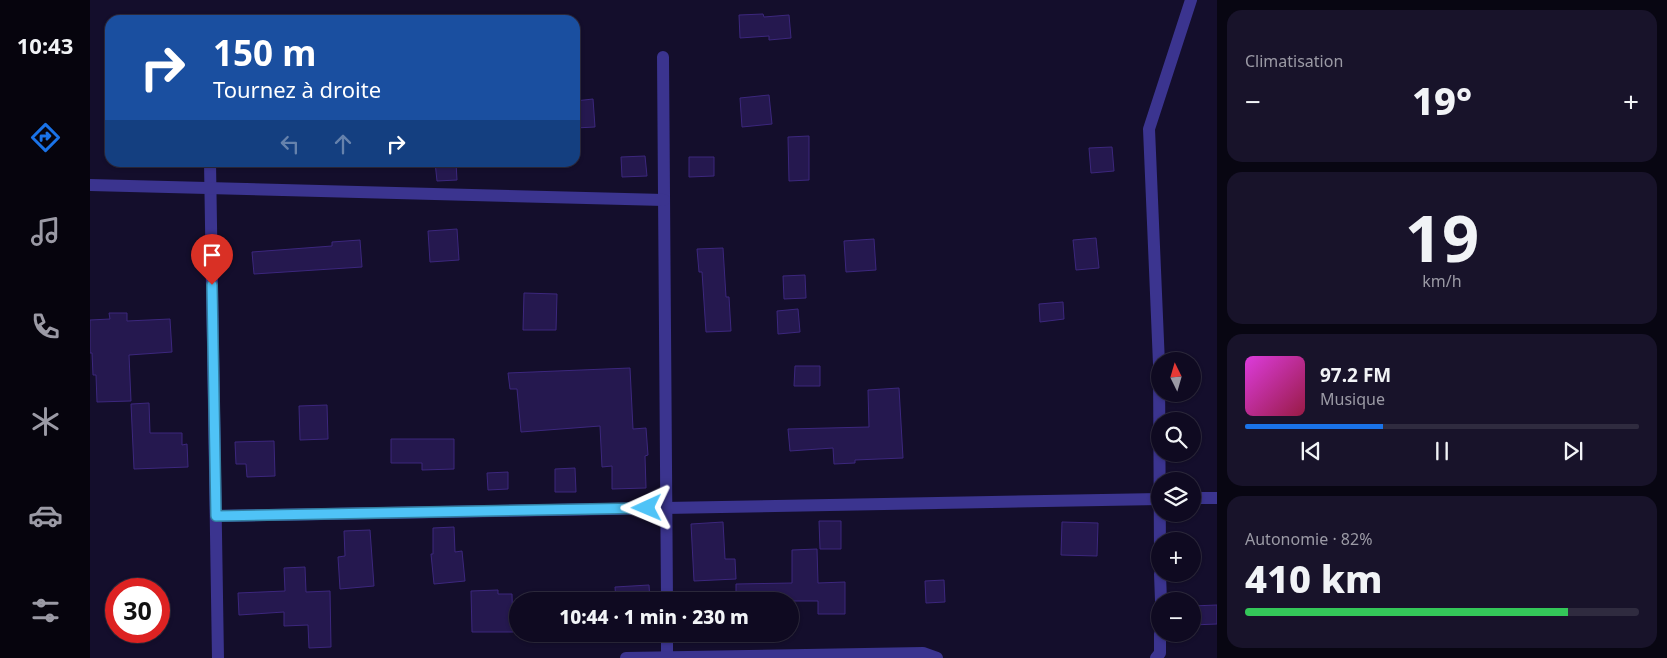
<!DOCTYPE html>
<html lang="fr">
<head>
<meta charset="utf-8">
<style>
	body { margin:0; font-family:"Noto Sans",sans-serif; background:#18132a; color:#f1f3f6; height:100vh; display:flex; flex-direction:column; font-size:19px; white-space:nowrap }
	* { box-sizing:border-box; margin:0 }
	p { font-size:16px; color:#9b9aa5 }
	.icon { flex:none; width:28px; height:28px; fill:none; stroke:currentColor; stroke-width:2; stroke-linecap:round; stroke-linejoin:round }
	.map { position:relative; flex:1; overflow:hidden }
	.details { display:flex; flex-direction:column; gap:10px; padding:10px; background:#080612; width:450px }
	.details>* { flex:none }
	.banner { position:absolute; left:15px; top:15px; width:475px; height:152px; border-radius:15px; box-shadow:0 1px 4px #0004,0 0 0 1px #2f2b3f; background:#1a4fa0; color:#fff; overflow:hidden }
	.needle { width:32px; rotate:355deg }
	.buttons { position:absolute; left:1061px; top:352px; display:grid; gap:10px }
	.buttons a { display:grid; place-items:center; width:50px; height:50px; border-radius:50%; background:#0f0a21; box-shadow:0 1px 4px #0004,0 0 0 1px #2f2b3f; font-size:25px }
	.speed { position:absolute; left:15px; top:578px; display:flex; gap:10px; font-size:25px; font-weight:700; text-align:center }
	.speed>* { display:grid; place-content:center; width:65px; height:65px; border-radius:50%; background:#0f0a21; box-shadow:0 1px 4px #0004,0 0 0 1px #2f2b3f; line-height:1 }
	.speed .limit { border:8px solid #d22; background:#fff; color:#111 }
	.pin { position:absolute; display:grid; place-items:center; width:42px; height:42px; color:#fff; margin:-51px -21px; border-radius:50% 50% 50% 0; rotate:-45deg; box-shadow:0 0 5px #0007 }
	.pin .icon { rotate:45deg }
	.me { position:absolute; width:55px; margin:-28px; rotate:269deg; stroke-linejoin:round; filter:drop-shadow(0 0 4px #0008) }
	.turn { display:flex; align-items:center; gap:18px; height:105px; padding:0 25px; font-size:22px }
	.turn .icon { width:65px; height:65px; stroke-width:2.5 }
	.turn b { display:block; font-size:35px; line-height:42px }
	.lanes { display:flex; align-items:center; height:48px; padding:0 25px; background:#0003; justify-content:center; gap:25px; direction:ltr }
	.lanes .off { opacity:.35 }
	.big { font-size:38px; font-weight:800; line-height:1.1 }
	.details .card { flex:1; display:flex; flex-direction:column; justify-content:center; gap:8px; min-width:0; padding:0 18px; border-radius:15px; background:#18132a }
	.details .dial { align-items:center; gap:0 }
	.dial b { font-size:65px; line-height:1 }
	.song { display:flex; align-items:center; gap:15px }
	.cover { width:60px; height:60px; border-radius:8px; background:linear-gradient(135deg,hsl(300 70% 55%),hsl(340 70% 35%)) }
	.played { height:5px; border-radius:2px; background:linear-gradient(90deg,#1a73e8 35%,#2f2b3f 35%) }
	.keys { display:flex; justify-content:space-around; direction:ltr }
	.heat { display:flex; justify-content:space-between; align-items:center; font-size:28px; direction:ltr }
	.charge { height:8px; border-radius:4px; background:linear-gradient(90deg,#34c759 82%,#2f2b3f 0) }
	.trip { position:absolute; left:419px; top:592px; width:290px; height:50px; border-radius:25px; background:#0f0a21; box-shadow:0 1px 4px #0004,0 0 0 1px #2f2b3f; font-weight:800; line-height:50px; text-align:center }
	main { display:flex; flex:1; min-height:0 }
	.menu { display:flex; flex-direction:column; width:90px; justify-content:space-around; align-items:center; background:#06040d; color:#9b9aa5 }
	.menu .icon { width:35px; height:35px }
	.menu .active { color:#1a73e8 }
	.menu b { font-size:22px; color:#f1f3f6 }
	.map>svg:first-child { display:block }
</style>
</head>
<body>
<main>
<nav class="menu">
<b>10:43</b>
<svg class="icon active" aria-label="directions" viewBox="0 0 24 24"><path d="M12 3l9 9-9 9-9-9zM9 14v-3h6M13 9l2 2-2 2"/></svg>
<svg class="icon" aria-label="music" viewBox="0 0 24 24"><path d="M9 18V5l10-2v13"/><circle cx="6" cy="18" r="3"/><circle cx="16" cy="16" r="3"/></svg>
<svg class="icon" aria-label="phone" viewBox="0 0 24 24"><path d="M5 4h4l2 5-3 2q2 4 5 5l2-3 5 2v4C11 20 4 13 5 4z"/></svg>
<svg class="icon" aria-label="climate" viewBox="0 0 24 24"><path d="M12 3v18M4 7l16 10M4 17L20 7"/></svg>
<svg class="icon" aria-label="car" viewBox="0 0 24 24"><path d="M5 17H2v-5l4-1 3-4h7l3 4 3 1v5h-3M9 17h6M6 11h13"/><circle cx="7" cy="17" r="2"/><circle cx="17" cy="17" r="2"/></svg>
<svg class="icon" aria-label="filters" viewBox="0 0 24 24"><path d="M4 7h16M4 17h16"/><circle cx="9" cy="7" r="2"/><circle cx="15" cy="17" r="2"/></svg>
</nav>
<div class="map">
<svg width="1127" height="658" viewBox="0 0 1127 658">
	<rect width="100%" height="100%" fill="#140e2c"/>
	<!-- building -->
	<g fill="#25184f" stroke="#3c277d">
		<path d="M673,14L674,17L699,15L701,38L679,40V36L650,38L649,15Z"/>
		<path d="M679,95L682,124L652,127L650,98Z"/>
		<path d="M503,99L505,127L485,128V101Z"/>
		<path d="M719,136V180L699,181L698,137Z"/>
		<path d="M1022,147L1024,171L1001,173L999,148Z"/>
		<path d="M555,156L557,176L532,177L531,157Z"/>
		<path d="M599,157H624V176L599,177Z"/>
		<path d="M345,162H366L367,180L347,181Z"/>
		<path d="M367,229L369,260L340,262L338,231Z"/>
		<path d="M1006,238L1009,268L986,270L983,240Z"/>
		<path d="M784,239L786,270L756,272L754,241Z"/>
		<path d="M270,240L272,267L164,274L162,252L242,246V242Z"/>
		<path d="M633,248L636,297H639L641,331L616,332L612,272H609L607,249Z"/>
		<path d="M715,275L716,298L694,299L693,276Z"/>
		<path d="M434,293L467,294L466,330H433Z"/>
		<path d="M973,302L974,319L950,322L949,304Z"/>
		<path d="M708,309L710,332L688,334L687,311Z"/>
		<path d="M19,313H37V321L80,319L82,352L39,355L41,401L7,402L6,375H3L2,353H0V320L20,319Z"/>
		<path d="M705,366H730V386H704Z"/>
		<path d="M540,368L543,429L556,428L558,455L555,456L556,488L522,489V466L512,467L510,426L431,432L427,389H420L418,373Z"/>
		<path d="M809,388L813,458L765,460V463L744,464L743,448L700,451L698,429L779,427L778,390Z"/>
		<path d="M59,403L60,433H92V445L97,444L98,467L44,469L41,404Z"/>
		<path d="M237,405L238,439L210,440L209,406Z"/>
		<path d="M301,439H364V469L332,470V463H301Z"/>
		<path d="M184,441L185,476L157,477L156,464H146L145,442Z"/>
		<path d="M485,468L486,492H465V469Z"/>
		<path d="M418,472V489L398,490L397,473Z"/>
		<path d="M729,521H751V549H730Z"/>
		<path d="M633,522L635,559H645L646,579L604,581L601,524Z"/>
		<path d="M972,522L1008,523L1007,556L971,555Z"/>
		<path d="M364,527L365,552L372,551L375,581L344,584L341,554H343V528Z"/>
		<path d="M280,530L284,586L250,589L248,557L255,556L254,531Z"/>
		<path d="M727,549L728,583L755,582V614H728V601H646V584L702,583V550Z"/>
		<path d="M215,567L216,592L240,591L241,647L219,648L218,625L194,626V612L149,615L148,593L195,591L194,568Z"/>
		<path d="M854,580L855,602L836,603L835,581Z"/>
		<path d="M559,585L560,601H526L525,587Z"/>
		<path d="M408,590V594H422L423,632H382L381,591Z"/>
		<path d="M1127,605V624L1102,625V606Z"/>
	</g>
	<g fill="none" stroke-linecap="round" stroke-linejoin="round">
		<!-- minor -->
		<g stroke="#3b348f" stroke-width="12">
			<path d="M573,57L577,601"/>
			<path d="M120,162L128,658"/>
			<path d="M0,185L574,200"/>
			<path d="M1102,498H1127"/>
			<path d="M126,516L1070,499"/>
			<path d="M1070,557L1069,364L1059,129L1101,0"/>
			<path d="M1070,574L1071,601"/>
			<path d="M577,634V658"/>
			<path d="M536,658L833,653L847,658"/>
			<path d="M1066,658L1070,653V634"/>
		</g>
	</g>
	<g fill="none" stroke-linecap="round" stroke-linejoin="round">
		<!-- route casing -->
		<g stroke="#337fa1" stroke-width="12">
			<path id="route" d="M122,285L126,516L557,508"/>
		</g>
		<!-- route -->
		<use href="#route" stroke="#4fc3f7" stroke-width="9"/>
	</g>
</svg>
<div class="buttons">
<a><svg class="needle" viewBox="-14 -14 28 28"><path d="M0-13l5 13h-10z" fill="#e53935"/><path d="M0 13l5-13h-10z" fill="#9b9aa5"/></svg></a>
<a><svg class="icon" aria-label="search" viewBox="0 0 24 24"><circle cx="10" cy="10" r="6"/><path d="M15 15l6 6"/></svg></a>
<a><svg class="icon" aria-label="layers" viewBox="0 0 24 24"><path d="M12 4l9 5-9 5-9-5zM3 14l9 5 9-5"/></svg></a>
<a>+</a>
<a>−</a>
</div>
<div class="speed"><div class="limit">30</div></div>
<div class="pin" style="left:122px;top:285px;background:#d93025"><svg class="icon" aria-label="arrive" viewBox="0 0 24 24"><path d="M6 21V4h12l-3 4 3 4H6"/></svg></div>
<svg class="me" style="left:557px;top:508px" viewBox="-20 -20 40 40"><path d="M0-17L14 15 0 8-14 15z" fill="#4fc3f7" stroke="#fff" stroke-width="4"/></svg>
<div class="trip">10:44 · 1 min · 230 m</div>
<div class="banner">
<div class="turn"><svg class="icon" aria-label="right" viewBox="0 0 24 24"><path d="M7 20v-9h11M14 6l5 5-5 5"/></svg><div><b>150 m</b>Tournez à droite</div></div>
<div class="lanes"><svg class="icon off" aria-label="left" viewBox="0 0 24 24"><path d="M17 20v-9H6M10 6l-5 5 5 5"/></svg><svg class="icon off" aria-label="ahead" viewBox="0 0 24 24"><path d="M12 20V5M6 11l6-6 6 6"/></svg><svg class="icon" aria-label="right" viewBox="0 0 24 24"><path d="M7 20v-9h11M14 6l5 5-5 5"/></svg></div>
</div>
</div>
<section class="details">
<div class="card"><p>Climatisation</p>
<div class="heat"><a>−</a><b class="big">19°</b><a>+</a></div>
</div>
<div class="card dial"><b>19</b><p>km/h</p></div>
<div class="card">
<div class="song"><i class="cover"></i><div><b>97.2 FM</b><p>Musique</p></div></div>
<div class="played"></div>
<div class="keys"><svg class="icon" aria-label="previous" viewBox="0 0 24 24"><path d="M18 5L8 12l10 7zM5 5v14"/></svg><svg class="icon" aria-label="pause" viewBox="0 0 24 24"><path d="M8 5v14M16 5v14"/></svg><svg class="icon" aria-label="next" viewBox="0 0 24 24"><path d="M6 5l10 7-10 7zM19 5v14"/></svg></div>
</div>
<div class="card"><p>Autonomie · 82%</p><b class="big">410 km</b><div class="charge"></div></div>
</section>
</main>
</body>
</html>
